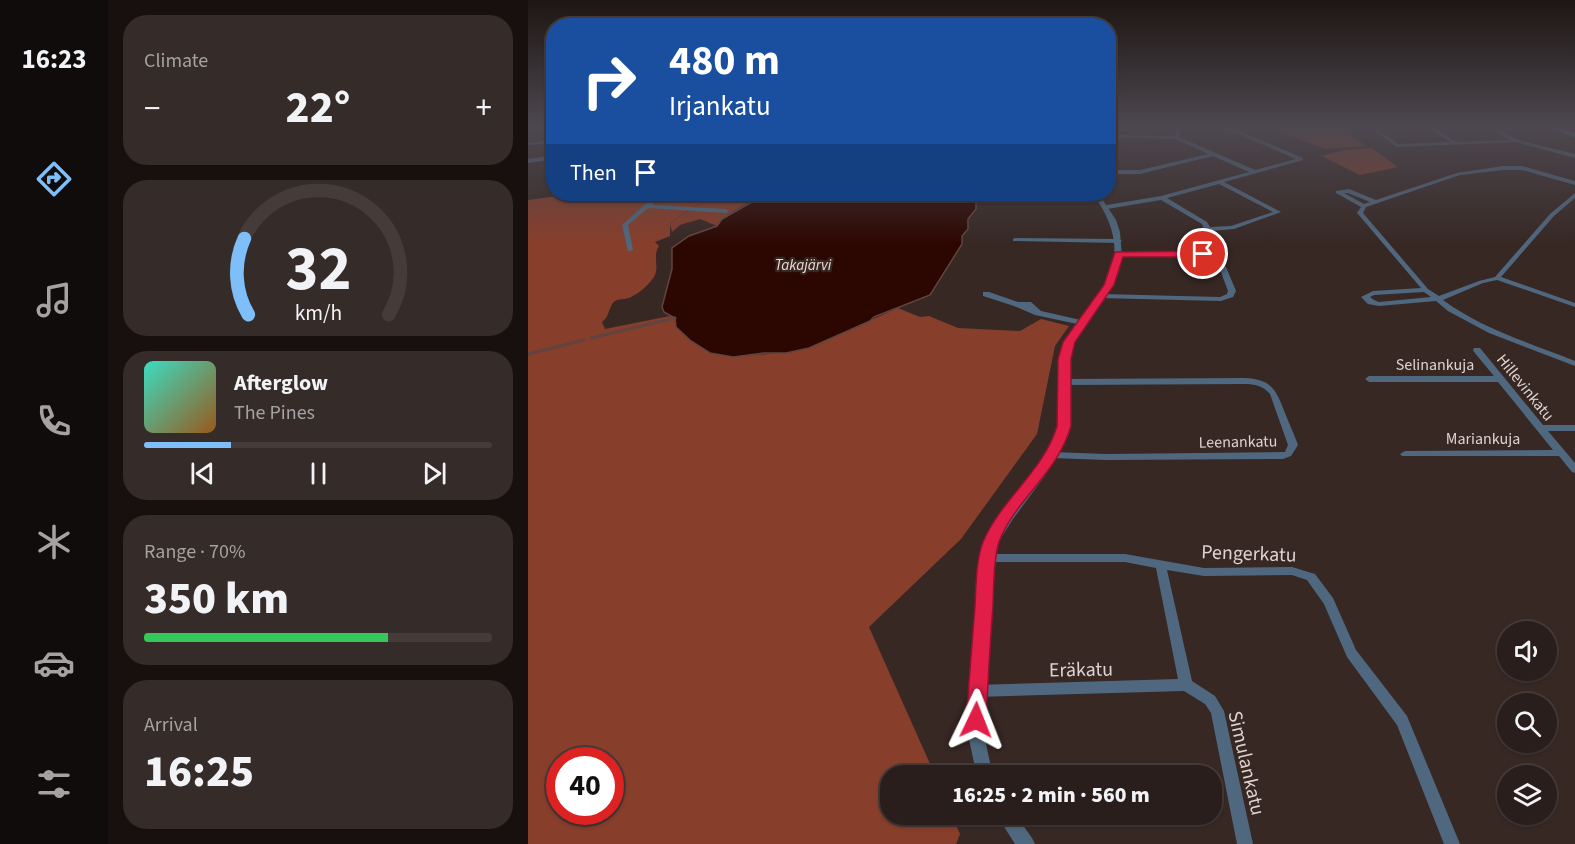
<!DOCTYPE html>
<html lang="en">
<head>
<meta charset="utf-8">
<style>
	body { margin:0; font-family:"Source Sans 3",sans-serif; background:#352b28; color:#f1f3f6; height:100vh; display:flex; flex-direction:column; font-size:22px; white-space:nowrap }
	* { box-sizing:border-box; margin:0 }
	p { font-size:20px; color:#a5a2a3 }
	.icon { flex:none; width:33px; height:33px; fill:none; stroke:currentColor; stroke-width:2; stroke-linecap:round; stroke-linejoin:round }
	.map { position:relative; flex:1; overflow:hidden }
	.sheet { display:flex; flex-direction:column; gap:15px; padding:15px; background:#17100f; width:420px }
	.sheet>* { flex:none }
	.hud { position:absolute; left:18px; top:18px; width:570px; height:183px; border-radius:24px; box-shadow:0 2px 4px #0004,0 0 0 2px #453c3a; background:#1a4fa0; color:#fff; overflow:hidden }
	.controls { position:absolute; left:969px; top:621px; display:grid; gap:12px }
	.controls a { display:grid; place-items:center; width:60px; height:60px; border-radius:50%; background:#291e1b; box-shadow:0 2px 4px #0004,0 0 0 2px #453c3a; font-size:30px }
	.speed { position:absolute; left:18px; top:747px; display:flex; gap:12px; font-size:30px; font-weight:700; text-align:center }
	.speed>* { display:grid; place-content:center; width:78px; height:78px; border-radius:50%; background:#291e1b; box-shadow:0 2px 4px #0004,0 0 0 2px #453c3a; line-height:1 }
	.speed .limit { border:9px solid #d22; background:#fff; color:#111 }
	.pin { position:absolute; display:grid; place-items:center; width:51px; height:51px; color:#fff; margin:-26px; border:3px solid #fff; border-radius:50%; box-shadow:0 2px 6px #0007 }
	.me { position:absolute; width:66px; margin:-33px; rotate:2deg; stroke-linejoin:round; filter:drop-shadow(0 0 4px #0008) }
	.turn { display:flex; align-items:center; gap:21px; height:126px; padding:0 24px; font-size:27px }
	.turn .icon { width:78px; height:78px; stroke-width:2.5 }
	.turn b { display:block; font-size:42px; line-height:51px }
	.then { display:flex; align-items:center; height:57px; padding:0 24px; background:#0003; gap:12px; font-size:22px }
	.big { font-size:45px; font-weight:800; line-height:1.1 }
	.sheet .card { flex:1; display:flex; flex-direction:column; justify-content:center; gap:9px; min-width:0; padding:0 21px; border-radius:24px; background:#352b28 }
	.sheet .dial { align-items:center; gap:0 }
	.dial svg { height:156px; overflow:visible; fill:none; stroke:#453c3a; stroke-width:7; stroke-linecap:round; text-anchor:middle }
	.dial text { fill:#f1f3f6; stroke:none }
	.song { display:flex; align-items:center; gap:18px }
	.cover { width:72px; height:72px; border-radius:9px; background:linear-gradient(135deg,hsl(170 70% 55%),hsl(30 70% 35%)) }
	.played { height:6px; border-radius:3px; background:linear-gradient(90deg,#7ebef9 25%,#453c3a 25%) }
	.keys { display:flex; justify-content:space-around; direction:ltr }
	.heat { display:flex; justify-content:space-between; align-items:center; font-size:33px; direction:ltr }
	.charge { height:9px; border-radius:4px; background:linear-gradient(90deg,#34c759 70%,#453c3a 0) }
	.trip { position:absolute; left:352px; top:765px; width:342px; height:60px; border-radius:24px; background:#291e1b; box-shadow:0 2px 4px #0004,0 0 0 2px #453c3a; font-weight:800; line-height:60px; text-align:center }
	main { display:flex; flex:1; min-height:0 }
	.tab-bar { display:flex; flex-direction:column; width:108px; justify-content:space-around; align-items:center; background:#100c0b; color:#a5a2a3 }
	.tab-bar .icon { width:42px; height:42px }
	.tab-bar .current { color:#7ebef9 }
	.tab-bar b { font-size:27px; color:#f1f3f6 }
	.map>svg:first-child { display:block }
</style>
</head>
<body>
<main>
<nav class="tab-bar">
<b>16:23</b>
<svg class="icon current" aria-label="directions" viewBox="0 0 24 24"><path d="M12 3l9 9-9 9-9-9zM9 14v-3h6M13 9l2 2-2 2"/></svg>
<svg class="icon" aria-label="music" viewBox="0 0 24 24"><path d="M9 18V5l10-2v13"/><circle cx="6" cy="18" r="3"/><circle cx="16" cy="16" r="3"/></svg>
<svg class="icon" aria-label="phone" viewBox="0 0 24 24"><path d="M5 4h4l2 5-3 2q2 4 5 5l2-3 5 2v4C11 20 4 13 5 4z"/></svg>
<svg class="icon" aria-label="climate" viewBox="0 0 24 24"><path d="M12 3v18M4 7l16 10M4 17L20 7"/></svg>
<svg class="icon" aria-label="car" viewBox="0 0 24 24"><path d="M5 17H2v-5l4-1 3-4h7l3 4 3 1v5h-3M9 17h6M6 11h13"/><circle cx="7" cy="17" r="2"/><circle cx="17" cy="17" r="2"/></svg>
<svg class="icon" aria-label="filters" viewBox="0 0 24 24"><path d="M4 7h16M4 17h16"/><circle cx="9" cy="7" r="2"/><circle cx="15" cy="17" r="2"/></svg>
</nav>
<section class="sheet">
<div class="card"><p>Climate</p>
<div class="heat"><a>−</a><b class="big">22°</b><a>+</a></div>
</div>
<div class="card dial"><svg viewBox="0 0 100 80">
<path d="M14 69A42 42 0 1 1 86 69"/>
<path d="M14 69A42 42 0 0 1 12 30" stroke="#7ebef9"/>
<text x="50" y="56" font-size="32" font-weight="700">32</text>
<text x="50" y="72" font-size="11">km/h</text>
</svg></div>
<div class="card">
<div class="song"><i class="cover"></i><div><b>Afterglow</b><p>The Pines</p></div></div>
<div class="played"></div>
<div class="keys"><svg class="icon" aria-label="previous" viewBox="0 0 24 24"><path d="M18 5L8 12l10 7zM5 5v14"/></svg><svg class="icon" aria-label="pause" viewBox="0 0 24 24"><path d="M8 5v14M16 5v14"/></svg><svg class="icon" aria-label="next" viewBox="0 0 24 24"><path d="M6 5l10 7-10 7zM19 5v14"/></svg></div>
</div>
<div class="card"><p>Range · 70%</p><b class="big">350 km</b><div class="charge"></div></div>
<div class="card"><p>Arrival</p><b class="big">16:25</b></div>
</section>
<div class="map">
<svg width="1047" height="844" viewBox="0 0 1047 844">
	<rect width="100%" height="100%" fill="#372824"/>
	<!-- green -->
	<g fill="#853d2a">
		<path d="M844,148L870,167L832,175L794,156L815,150Z"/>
		<path d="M203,194H239C222,201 199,213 189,226L172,219L152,225L144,232L142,224C159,208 180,199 203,194Z"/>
	</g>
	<!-- forest -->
	<g fill="#873e2b" fill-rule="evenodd">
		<path d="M738,126H809L838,146L797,149Z"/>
		<path d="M45,194H203C180,199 159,208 142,224V236L127,242L131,246C124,257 132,267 126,277C120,286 110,294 101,298C95,300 88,298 85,303C80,310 81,317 74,322L77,329L142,316L147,318C150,333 159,336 171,344C174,346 174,348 178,350C199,359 259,354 281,348L370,308L392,317L401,316L430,328L492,331L513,319L541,326L527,346L509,434L433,539L341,627L407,775L363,776V814L424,815L432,834L428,844H0V200ZM32,760H82V812H32Z"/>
	</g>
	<!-- water -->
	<path fill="#2c0701" stroke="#61443f" stroke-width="1.5" d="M238,194H453L448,199V209L440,219V229L434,236V244L402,295L346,317L342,321L281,348L258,353H236L205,357L182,353L163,341L148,327L147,318L136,312L134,307L144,269V248L161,236L189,226L194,219Z"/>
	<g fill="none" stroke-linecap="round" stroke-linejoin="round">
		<!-- stream -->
		<g stroke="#61443f" stroke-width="3">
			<path d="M63,338L147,318"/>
			<path d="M0,354L56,340"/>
		</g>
		<!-- minor -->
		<g fill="#4f687f" fill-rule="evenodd">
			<path d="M653,126L704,128L775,158V160L696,182L753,212L706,229L683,231L708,291L705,297L693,301L571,298L570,296L574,294L692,297L699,294L700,291L687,256H591L588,254L591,252H685L674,224L633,200L579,209L576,207L579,205L633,196L721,172L685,156L612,174H580V170H612L680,154L648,139L580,137V135L647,136L648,129ZM655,128L701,130L768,159L727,170L651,137L652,130ZM691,184L745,212L703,226L682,227L679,222L639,198Z"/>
			<path d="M840,126H845L870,144L922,142L898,126H903L928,142L982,140L958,126H963L990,140L1047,154V158L988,142L869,147Z"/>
			<path d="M26,140V143L0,145V143Z"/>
			<path d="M975,166H994L1047,181V185L994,170H975L932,175L838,207L835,213L900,289L911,296L951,281L967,277L1022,214L1047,193V198L1026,216L973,277L1047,303V307L969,280L955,283L915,300C954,329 1002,343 1047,361V366L961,333L920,311L908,301L851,306L840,304L833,297L845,291L893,288L830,214L829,213L833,207L808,193V191L821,189L848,200L929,173ZM816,193H820L842,202L836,204ZM896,292L903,297L851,302L846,300L842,297L846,295Z"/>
			<path d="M129,194H135L124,205L198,209L201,211L198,213L120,208L100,225L105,250L100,251L94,225Z"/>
			<path d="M487,238L591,239L594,241L591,243L485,241V239Z"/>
			<path d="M455,292H461L490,302H503L513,311L557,321L558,323L554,325L507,315L486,306L455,296Z"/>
			<path d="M946,348H952L1015,425H1047V431H1020L1047,463V473L1044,472L1031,456H874L872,454L877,451L1025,450L970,382H841L837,379L841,376H966L946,352L945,350Z"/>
			<path d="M716,378C743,379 748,389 757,413C761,423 766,434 770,445L763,456L755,459L578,460L524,458L519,455L524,452L578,454L757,452L760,445L742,394C735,386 727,384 716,384L536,385L532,382L536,379Z"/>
			<path d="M461,554H597L676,568L764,567L787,574L805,598L828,650L879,716L932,844H916L869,725L819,657L796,604L779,580L764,575L676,576L639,570L664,681L687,696L696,711L725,844H709L683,713L677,704L656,691L449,697L444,695L443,691L444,687L449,685L650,679L628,568L597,562H461L457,561L455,558L457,555Z"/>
		</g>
		<!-- tertiary -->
		<g fill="#4f687f" fill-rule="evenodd">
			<path d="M26,155V159L0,163V159Z"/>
			<path d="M565,194H571L588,220L592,232L594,258L591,272L576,299L552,332L542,353V422L535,446L516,477L485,519L469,544L455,706L456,735L465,776H449L440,735L439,706L457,544C477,507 521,468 530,429C536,404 525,376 533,352C538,335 552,319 562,306C594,266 594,235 565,194Z"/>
			<path d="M468,814H487L504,838L507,844H487Z"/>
		</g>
		<!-- secondary -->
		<path fill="#6189ae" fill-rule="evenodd" d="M1017,126H1025L1047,133V137Z"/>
	</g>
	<!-- sky -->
	<linearGradient id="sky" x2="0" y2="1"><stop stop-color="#1e1614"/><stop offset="0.52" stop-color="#4d4850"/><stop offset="1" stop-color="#4d4850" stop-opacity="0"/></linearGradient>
	<rect width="1047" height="244" fill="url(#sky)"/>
	<!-- route -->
	<path fill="#e11d48" stroke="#92132f" stroke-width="1.5" d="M587,252L675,251L680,254L675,257H595L586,285L547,342L543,359V426C530,473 486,501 471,542C465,561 466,586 465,606C462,644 460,682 458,720L455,727L448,730L441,727L438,720C441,682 444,644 447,606C448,586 448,560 455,542C473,499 516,471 529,426L530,359L535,342L576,285Z"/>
	<g text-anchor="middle" stroke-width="4.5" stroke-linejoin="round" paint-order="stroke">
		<!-- far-water labels -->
		<g font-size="15" font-style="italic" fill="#f2dbd4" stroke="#372824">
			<text x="275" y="270">Takajärvi</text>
		</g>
		<!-- street labels -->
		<g font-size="16" fill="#ddd3d0" stroke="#372824">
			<text x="907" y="370">Selinankuja</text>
			<text transform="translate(998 387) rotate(51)" y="6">Hillevinkatu</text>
			<text x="955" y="444">Mariankuja</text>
			<text transform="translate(710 441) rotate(-1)" y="6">Leenankatu</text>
		</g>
		<!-- near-street labels -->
		<g font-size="20" fill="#ddd3d0" stroke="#372824">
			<text transform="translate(721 553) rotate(2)" y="7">Pengerkatu</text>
			<text transform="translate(553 669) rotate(-1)" y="7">Eräkatu</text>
			<text transform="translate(719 763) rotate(77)" y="7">Simulankatu</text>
		</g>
	</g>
</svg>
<div class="controls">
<a><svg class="icon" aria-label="sound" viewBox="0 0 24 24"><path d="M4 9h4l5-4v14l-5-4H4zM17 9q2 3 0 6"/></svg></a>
<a><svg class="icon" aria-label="search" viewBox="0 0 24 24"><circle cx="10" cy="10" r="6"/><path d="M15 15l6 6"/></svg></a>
<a><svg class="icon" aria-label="layers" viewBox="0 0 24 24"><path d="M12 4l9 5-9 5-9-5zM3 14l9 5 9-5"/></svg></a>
</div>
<div class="speed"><div class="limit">40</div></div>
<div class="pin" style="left:675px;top:254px;background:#d93025"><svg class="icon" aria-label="arrive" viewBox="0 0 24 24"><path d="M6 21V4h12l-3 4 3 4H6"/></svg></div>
<svg class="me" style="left:448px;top:720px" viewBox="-20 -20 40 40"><path d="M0-17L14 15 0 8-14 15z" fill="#e11d48" stroke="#fff" stroke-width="4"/></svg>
<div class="trip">16:25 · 2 min · 560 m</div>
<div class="hud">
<div class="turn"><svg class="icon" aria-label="right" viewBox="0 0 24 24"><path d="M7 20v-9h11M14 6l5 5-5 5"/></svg><div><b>480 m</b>Irjankatu</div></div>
<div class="then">Then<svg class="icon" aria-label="arrive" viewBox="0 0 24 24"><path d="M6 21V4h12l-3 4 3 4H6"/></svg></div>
</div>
</div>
</main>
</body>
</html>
